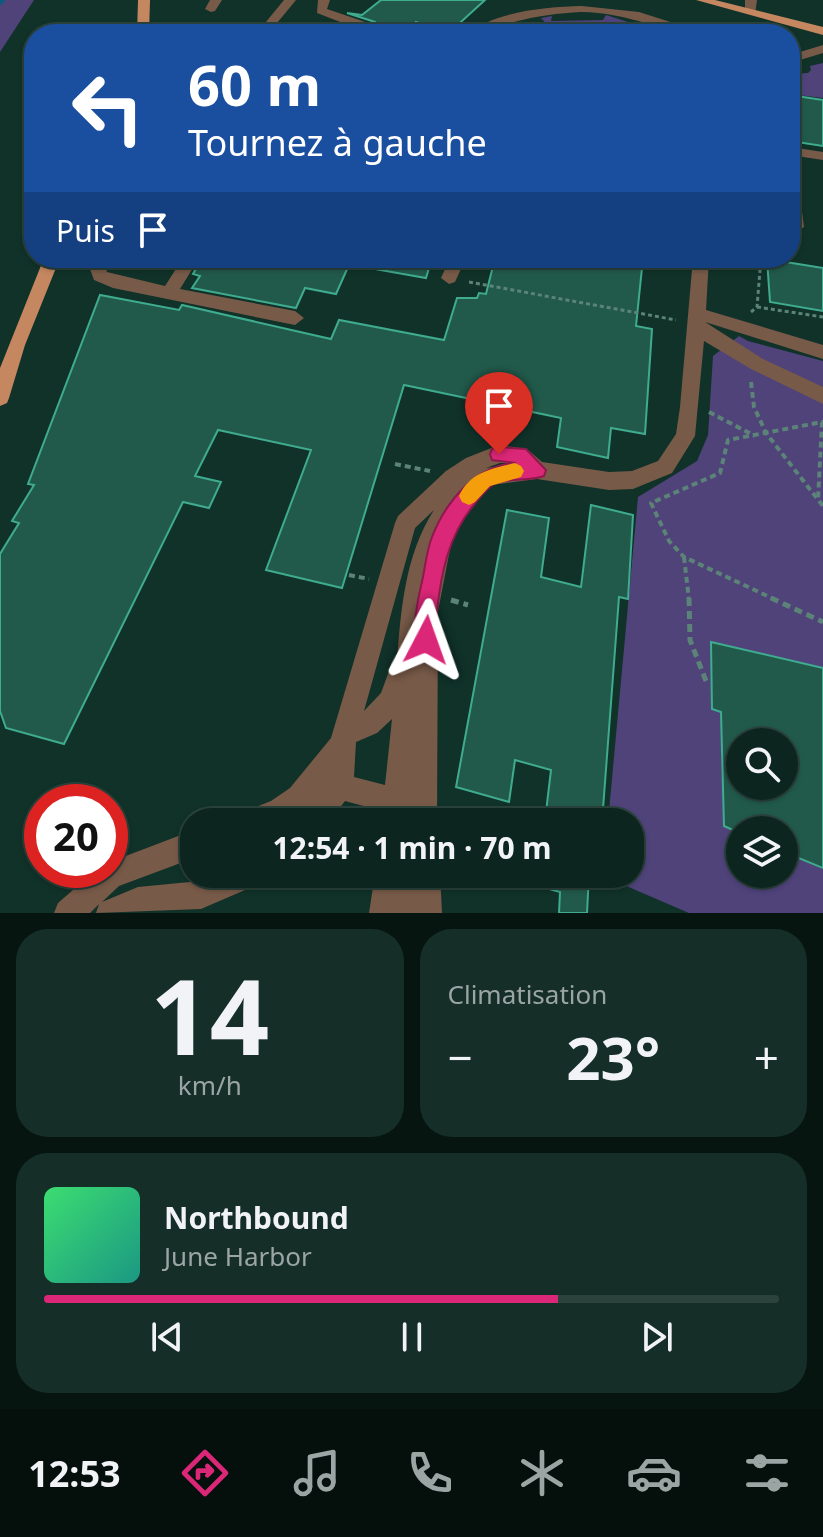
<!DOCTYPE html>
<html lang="fr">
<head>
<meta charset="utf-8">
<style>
	body { margin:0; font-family:"Noto Sans",sans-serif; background:#152e28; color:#f1f3f6; height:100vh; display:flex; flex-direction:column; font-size:30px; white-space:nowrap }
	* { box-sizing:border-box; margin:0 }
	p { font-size:26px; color:#9aa5a4 }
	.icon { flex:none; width:44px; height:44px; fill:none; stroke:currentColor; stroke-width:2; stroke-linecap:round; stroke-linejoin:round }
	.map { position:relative; height:913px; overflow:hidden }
	.sheet { display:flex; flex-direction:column; gap:16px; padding:16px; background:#071511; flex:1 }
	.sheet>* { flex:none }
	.hud { position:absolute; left:24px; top:24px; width:776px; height:244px; border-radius:32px; box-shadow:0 2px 6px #0004,0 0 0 2px #2c433d; background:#1a4fa0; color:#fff; overflow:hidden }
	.buttons { position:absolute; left:726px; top:728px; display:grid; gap:16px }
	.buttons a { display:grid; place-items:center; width:72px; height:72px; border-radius:50%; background:#0c261f; box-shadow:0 2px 6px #0004,0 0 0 2px #2c433d; font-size:40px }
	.speed { position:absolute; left:24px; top:784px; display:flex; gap:16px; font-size:40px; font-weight:700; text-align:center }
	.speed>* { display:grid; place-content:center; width:104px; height:104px; border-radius:50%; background:#0c261f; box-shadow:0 2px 6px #0004,0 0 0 2px #2c433d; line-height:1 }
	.speed .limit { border:12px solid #d22; background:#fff; color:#111 }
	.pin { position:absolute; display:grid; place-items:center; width:68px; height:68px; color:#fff; margin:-82px -34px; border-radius:50% 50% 50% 0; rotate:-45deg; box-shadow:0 0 8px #0007 }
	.pin .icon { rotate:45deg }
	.me { position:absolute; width:88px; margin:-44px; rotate:4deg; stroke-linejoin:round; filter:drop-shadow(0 0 6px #0008) }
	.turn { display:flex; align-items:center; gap:28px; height:168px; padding:0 32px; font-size:36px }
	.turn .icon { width:104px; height:104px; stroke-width:2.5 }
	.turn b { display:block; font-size:56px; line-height:68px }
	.then { display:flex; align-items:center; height:76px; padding:0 32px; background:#0003; gap:16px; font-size:30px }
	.big { font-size:60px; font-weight:700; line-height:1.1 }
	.sheet .card { flex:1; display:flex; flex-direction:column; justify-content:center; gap:12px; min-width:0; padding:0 28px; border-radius:32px; background:#152e28 }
	.sheet .dial { align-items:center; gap:0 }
	.dial b { font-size:104px; line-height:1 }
	.song { display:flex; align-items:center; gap:24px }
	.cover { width:96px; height:96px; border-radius:12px; background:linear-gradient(135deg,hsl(140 70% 55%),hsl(170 70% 35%)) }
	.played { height:8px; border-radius:4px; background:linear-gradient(90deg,#db2777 70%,#2c433d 70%) }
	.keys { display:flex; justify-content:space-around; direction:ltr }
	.heat { display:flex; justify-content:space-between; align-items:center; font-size:44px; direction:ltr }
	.sheet .tiles { flex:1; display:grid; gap:16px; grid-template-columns:1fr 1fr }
	.card:last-child { grid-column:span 2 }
	.trip { position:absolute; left:180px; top:808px; width:464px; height:80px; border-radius:32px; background:#0c261f; box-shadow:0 2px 6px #0004,0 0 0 2px #2c433d; font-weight:700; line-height:80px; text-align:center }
	.tabs { display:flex; height:128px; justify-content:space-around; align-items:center; background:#050f0c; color:#9aa5a4 }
	.tabs .icon { width:56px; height:56px }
	.tabs .current { color:#db2777 }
	.tabs b { font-size:36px; color:#f1f3f6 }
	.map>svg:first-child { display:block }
</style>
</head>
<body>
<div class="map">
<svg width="823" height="913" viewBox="0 0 823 913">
	<rect width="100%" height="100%" fill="#103229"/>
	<!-- green -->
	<g fill="#4f437a" fill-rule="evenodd">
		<path d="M0,0H34L0,52Z"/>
		<path d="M606,15L650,29L646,32C612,17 570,52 541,18L552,16L551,21L603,20Z"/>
		<path d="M823,63V98L790,94V74L808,73L811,70L810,66Z"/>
		<path d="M739,336L748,341L823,361V913H689L603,876L630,874V822H608L638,497L697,461L708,435L713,356ZM740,742H784V786H740ZM740,830H784V874H740Z"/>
	</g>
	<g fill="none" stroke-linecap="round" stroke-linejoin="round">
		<!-- stream -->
		<path stroke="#0b5b7c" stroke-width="4" d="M0,3L3,0"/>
	</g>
	<!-- building -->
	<g fill="#215a4b" stroke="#3fab8f" stroke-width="2" fill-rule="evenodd">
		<path d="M381,0H485L450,32L416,22L414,34H387L375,22L347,13L362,15Z"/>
		<path d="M790,95L823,100V146L790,141Z"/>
		<path d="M202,258H352L336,294L305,288L296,308L192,288L200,276L193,274Z"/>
		<path d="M370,258H432L426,278L369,268Z"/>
		<path d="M495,258H643L636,326L652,329L645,434L611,428L608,458L557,447L561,418L404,385L342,588L266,570L311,450L218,430L195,476L221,482L209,508L183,502L64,744L6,728L0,711V554L19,523L12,521L34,485L28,484L100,295L179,310L182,305L331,339L339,320L444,340L457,298H477L479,293L486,294Z"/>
		<path d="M767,259L823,268V311L770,302Z"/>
		<path d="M591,505L633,515L628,599L619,597L602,822H580L546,812L551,770L515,760L509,802L456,787L507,510L549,518L541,577L581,587Z"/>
		<path d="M711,642L823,668V868L784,852V830H733L724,826L721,712L712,709ZM740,742H784V786H740Z"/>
		<path d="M518,874H589L587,913H559L560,892L517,880Z"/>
	</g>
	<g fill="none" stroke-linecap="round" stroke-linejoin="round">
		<!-- path-far2 -->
		<g stroke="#5b8377" stroke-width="3" stroke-dasharray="4 3" stroke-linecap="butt">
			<path d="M557,27L575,34"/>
			<path d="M428,34L429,31"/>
			<path d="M469,282L676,320"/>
			<path d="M757,307L823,317"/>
			<path d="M751,312L757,307L761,258"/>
		</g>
		<!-- path-far1 -->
		<g stroke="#5b8377" stroke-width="4" stroke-dasharray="6 4" stroke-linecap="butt">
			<path d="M751,382L754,407L766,433L823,506"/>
			<path d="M709,412L755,436"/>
			<path d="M395,464L430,471"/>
			<path d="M684,557L689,600"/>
			<path d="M349,575L369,579"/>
			<path d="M776,600L684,557L669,541L651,503L720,473L728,440L822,422L818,500"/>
		</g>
		<!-- path -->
		<g stroke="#5b8377" stroke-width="5" stroke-dasharray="8 5" stroke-linecap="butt">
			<path d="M689,598L690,640L706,681"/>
			<path d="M771,598L823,622"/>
			<path d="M451,600L468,605"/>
		</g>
		<!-- minor -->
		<g fill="#785a48" fill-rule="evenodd">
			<path d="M210,0H222L215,11L211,12L205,9Z"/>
			<path d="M284,0H296L268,34H256Z"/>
			<path d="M318,0H330L327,9L374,25L384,34H371L317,13Z"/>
			<path d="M745,0H757L755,14L745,12Z"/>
			<path d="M582,6L639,12L708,34C665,34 628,12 581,12C559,13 536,16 514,22C497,27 485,34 467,34C496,11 546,7 582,6Z"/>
			<path d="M823,45V53L790,63V55Z"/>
			<path d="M790,147L823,152V160L790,155Z"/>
			<path d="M790,168L797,173L804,227L796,232L790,230Z"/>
			<path d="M86,258H102L107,272L165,286L183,258H199L180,289L295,311L304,318L295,325L113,288L94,280Z"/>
			<path d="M450,258H466L455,282L449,284L441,278Z"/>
			<path d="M693,258H709L706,310L823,345V359L705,322L763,359L823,387V404L751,369L704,341L695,436L672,473L633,489L609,490L537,479L477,487L458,508L445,530L452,539L438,611L437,822H409L410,820L380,822L382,811L345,801L329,822H298L305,810L285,822H239L243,812L271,801L290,788L331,738L395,523L398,516L446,471L466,458L499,445L527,449L542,462L609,472L632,471L658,461L676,434L680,407ZM500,463H516V464L486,468ZM434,510C405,555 401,609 397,661L392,663L381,693L364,711L415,528ZM392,719L385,785L354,777L356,742L377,733Z"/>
			<path d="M194,830V858L119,886L102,902L138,887L200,881L216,874H263L259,884L201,909L96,913L99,904L90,913H54L58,903L96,870H110V862Z"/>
			<path d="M375,874H440L442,913H369Z"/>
		</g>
		<!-- major -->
		<g fill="#c58760" fill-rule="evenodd">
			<path d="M138,0H150L149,34H137Z"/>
			<path d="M696,0H715L823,27V35Z"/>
			<path d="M44,258H60L25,345L9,398L7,403L0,406V368Z"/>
		</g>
	</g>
	<!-- route -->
	<path fill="#db2777" stroke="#8e194d" stroke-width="2" d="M499,447L526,449L546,470L544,476C528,482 510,477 494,484C486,488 479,499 473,506C449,535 441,573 437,611C436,623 439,636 434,648L426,651L419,648C411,629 417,605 421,586C425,570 426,552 432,537C446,501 476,465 516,463L492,460L490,454L492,449Z"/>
	<!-- slow -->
	<path fill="#f59e0b" d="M515,463L521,466L524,471L521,477L490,486L475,502L469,505L462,502L459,496C470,472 491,469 515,463Z"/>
</svg>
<div class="buttons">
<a><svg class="icon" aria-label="search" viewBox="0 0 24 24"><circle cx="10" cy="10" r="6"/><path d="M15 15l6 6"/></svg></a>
<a><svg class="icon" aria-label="layers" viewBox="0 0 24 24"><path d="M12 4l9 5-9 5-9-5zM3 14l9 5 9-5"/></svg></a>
</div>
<div class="speed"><div class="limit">20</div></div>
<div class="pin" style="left:499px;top:454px;background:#d93025"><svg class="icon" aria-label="arrive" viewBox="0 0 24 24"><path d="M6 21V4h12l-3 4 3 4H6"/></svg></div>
<svg class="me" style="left:426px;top:640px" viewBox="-20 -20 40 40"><path d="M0-17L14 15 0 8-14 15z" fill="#db2777" stroke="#fff" stroke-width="4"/></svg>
<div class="trip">12:54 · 1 min · 70 m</div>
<div class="hud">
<div class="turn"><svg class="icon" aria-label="left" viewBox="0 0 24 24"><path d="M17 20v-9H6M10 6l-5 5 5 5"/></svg><div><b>60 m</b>Tournez à gauche</div></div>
<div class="then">Puis<svg class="icon" aria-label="arrive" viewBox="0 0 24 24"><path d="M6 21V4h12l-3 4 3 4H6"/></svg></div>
</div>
</div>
<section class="sheet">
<div class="tiles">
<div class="card dial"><b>14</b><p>km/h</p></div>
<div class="card"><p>Climatisation</p>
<div class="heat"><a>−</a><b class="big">23°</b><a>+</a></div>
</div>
<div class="card">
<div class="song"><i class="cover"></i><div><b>Northbound</b><p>June Harbor</p></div></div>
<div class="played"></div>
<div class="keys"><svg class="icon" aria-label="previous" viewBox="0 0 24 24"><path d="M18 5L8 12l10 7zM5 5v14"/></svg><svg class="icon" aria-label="pause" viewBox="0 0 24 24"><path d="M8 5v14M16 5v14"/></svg><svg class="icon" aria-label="next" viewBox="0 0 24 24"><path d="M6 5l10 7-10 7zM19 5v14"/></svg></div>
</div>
</div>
</section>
<nav class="tabs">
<b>12:53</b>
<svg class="icon current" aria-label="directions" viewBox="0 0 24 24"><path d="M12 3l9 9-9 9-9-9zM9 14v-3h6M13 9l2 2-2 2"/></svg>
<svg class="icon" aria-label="music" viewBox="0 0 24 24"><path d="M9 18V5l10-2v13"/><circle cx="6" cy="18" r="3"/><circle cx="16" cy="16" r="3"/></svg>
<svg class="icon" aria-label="phone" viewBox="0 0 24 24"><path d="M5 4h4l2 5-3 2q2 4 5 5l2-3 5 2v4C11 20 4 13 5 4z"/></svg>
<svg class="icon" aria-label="climate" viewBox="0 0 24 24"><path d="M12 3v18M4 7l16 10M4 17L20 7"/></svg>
<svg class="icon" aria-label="car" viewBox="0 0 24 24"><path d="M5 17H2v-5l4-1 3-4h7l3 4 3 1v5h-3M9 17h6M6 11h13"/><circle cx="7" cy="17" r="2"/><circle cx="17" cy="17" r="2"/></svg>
<svg class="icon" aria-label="filters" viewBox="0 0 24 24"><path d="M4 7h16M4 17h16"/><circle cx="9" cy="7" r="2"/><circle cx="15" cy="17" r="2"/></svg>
</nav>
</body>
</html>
